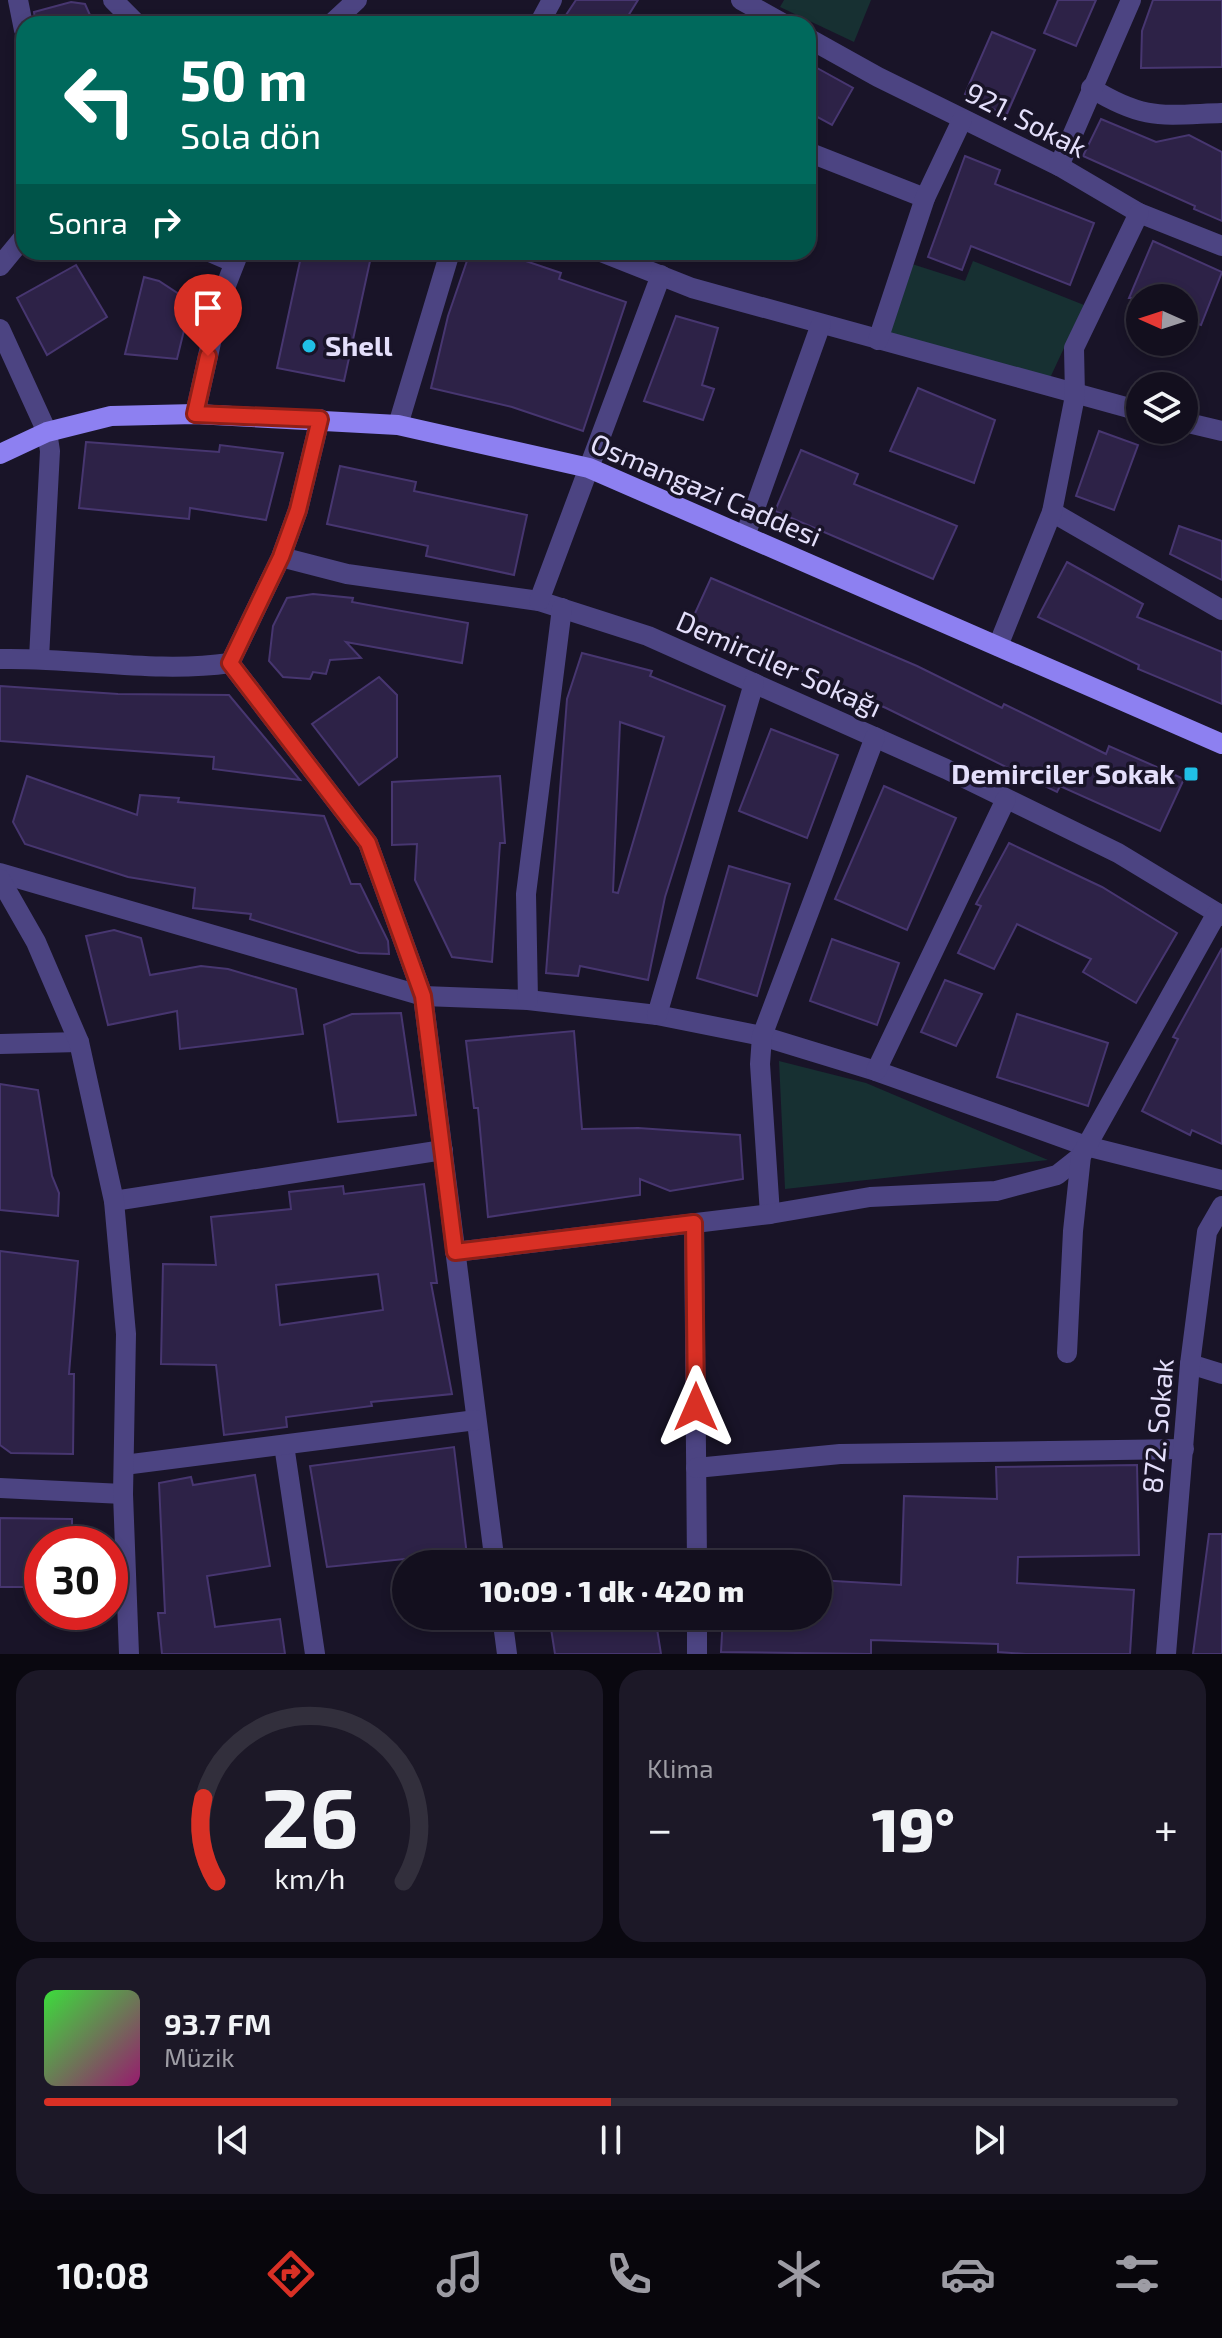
<!DOCTYPE html>
<html lang="tr">
<head>
<meta charset="utf-8">
<style>
	body { margin:0; font-family:"Exo 2",sans-serif; background:#1c1827; color:#f1f3f6; height:100vh; display:flex; flex-direction:column; font-size:30px; white-space:nowrap }
	* { box-sizing:border-box; margin:0 }
	p { font-size:26px; color:#9d9ca4 }
	.icon { flex:none; width:44px; height:44px; fill:none; stroke:currentColor; stroke-width:2; stroke-linecap:round; stroke-linejoin:round }
	.map { position:relative; height:1654px; overflow:hidden }
	.details { display:flex; flex-direction:column; gap:16px; padding:16px; background:#0a0810; flex:1 }
	.details>* { flex:none }
	.hud { position:absolute; left:16px; top:16px; width:800px; height:244px; border-radius:24px; box-shadow:0 4px 12px #0003,0 0 0 2px #322f3c; background:#00695c; color:#fff; overflow:hidden }
	.needle { width:52px; rotate:273deg }
	.controls { position:absolute; left:1126px; top:284px; display:grid; gap:16px }
	.controls a { display:grid; place-items:center; width:72px; height:72px; border-radius:50%; background:#130f1e; box-shadow:0 4px 12px #0003,0 0 0 2px #322f3c; font-size:40px }
	.speed { position:absolute; left:24px; top:1526px; display:flex; gap:16px; font-size:40px; font-weight:700; text-align:center }
	.speed>* { display:grid; place-content:center; width:104px; height:104px; border-radius:50%; background:#130f1e; box-shadow:0 4px 12px #0003,0 0 0 2px #322f3c; line-height:1 }
	.speed .limit { border:12px solid #d22; background:#fff; color:#111 }
	.pin { position:absolute; display:grid; place-items:center; width:68px; height:68px; color:#fff; margin:-82px -34px; border-radius:50% 50% 50% 0; rotate:-45deg; box-shadow:0 0 8px #0007 }
	.pin .icon { rotate:45deg }
	.me { position:absolute; width:88px; margin:-44px; rotate:0deg; stroke-linejoin:round; filter:drop-shadow(0 0 6px #0008) }
	.turn { display:flex; align-items:center; gap:28px; height:168px; padding:0 32px; font-size:36px }
	.turn .icon { width:104px; height:104px; stroke-width:2.5 }
	.turn b { display:block; font-size:56px; line-height:68px }
	.then { display:flex; align-items:center; height:76px; padding:0 32px; background:#0003; gap:16px; font-size:30px }
	.big { font-size:60px; font-weight:800; line-height:1.1 }
	.details .tile { flex:1; display:flex; flex-direction:column; justify-content:center; gap:12px; min-width:0; padding:0 28px; border-radius:24px; background:#1c1827 }
	.details .dial { align-items:center; gap:0 }
	.dial svg { height:208px; overflow:visible; fill:none; stroke:#322f3c; stroke-width:7; stroke-linecap:round; text-anchor:middle }
	.dial text { fill:#f1f3f6; stroke:none }
	.song { display:flex; align-items:center; gap:24px }
	.cover { width:96px; height:96px; border-radius:12px; background:linear-gradient(135deg,hsl(120 70% 55%),hsl(320 70% 35%)) }
	.played { height:8px; border-radius:4px; background:linear-gradient(90deg,#d93025 50%,#322f3c 50%) }
	.keys { display:flex; justify-content:space-around; direction:ltr }
	.heat { display:flex; justify-content:space-between; align-items:center; font-size:44px; direction:ltr }
	.details .tiles { flex:1; display:grid; gap:16px; grid-template-columns:1fr 1fr }
	.tile:last-child { grid-column:span 2 }
	.trip { position:absolute; left:392px; top:1550px; width:440px; height:80px; border-radius:40px; background:#130f1e; box-shadow:0 4px 12px #0003,0 0 0 2px #322f3c; font-weight:800; line-height:80px; text-align:center }
	.dock { display:flex; height:128px; justify-content:space-around; align-items:center; background:#08060c; color:#9d9ca4 }
	.dock .icon { width:56px; height:56px }
	.dock .on { color:#d93025 }
	.dock b { font-size:36px; color:#f1f3f6 }
	.map>svg:first-child { display:block }
</style>
</head>
<body>
<div class="map">
<svg width="1222" height="1654" viewBox="0 0 1222 1654">
	<rect width="100%" height="100%" fill="#191428"/>
	<!-- green -->
	<g fill="#173032">
		<path d="M784,0H871L854,42L780,7Z"/>
		<path d="M973,261L1084,305L1050,378L888,335L912,264L965,281Z"/>
		<path d="M779,1061L866,1083L1048,1160L785,1189Z"/>
	</g>
	<!-- building -->
	<g fill="#2d2247" stroke="#473670" stroke-width="2" fill-rule="evenodd">
		<path d="M576,0H638L623,24H560Z"/>
		<path d="M1058,0H1096L1076,46L1044,33Z"/>
		<path d="M1153,0H1222V67L1141,68L1142,31Z"/>
		<path d="M71,2L85,4L94,24H36L34,12Z"/>
		<path d="M992,32L1035,50L1006,116L965,94Z"/>
		<path d="M808,63L853,88L832,125L808,112Z"/>
		<path d="M1101,119L1156,142L1189,135L1222,152V221L1194,209L1195,206L1083,156Z"/>
		<path d="M965,156L1000,170L995,184L1094,223L1070,285L971,246L962,270L928,257Z"/>
		<path d="M1153,241L1222,272L1201,325L1184,319V298H1129Z"/>
		<path d="M302,252H372L344,381L277,368Z"/>
		<path d="M470,252H499L561,273L559,279L626,302L583,431L512,407L431,388L448,316Z"/>
		<path d="M76,265L107,317L47,355L17,298Z"/>
		<path d="M144,277L159,281L191,302L177,359L125,354Z"/>
		<path d="M676,316L718,328L702,385L714,389L703,420L644,401Z"/>
		<path d="M918,388L995,420L974,483L890,451Z"/>
		<path d="M1099,431L1138,445L1114,510L1076,496Z"/>
		<path d="M86,442L219,452L220,445L283,453L266,520L190,508L189,519L79,508Z"/>
		<path d="M801,450L858,474L854,484L957,526L933,579L775,511Z"/>
		<path d="M340,466L416,482L414,491L527,515L514,575L426,556L428,546L327,524Z"/>
		<path d="M1179,526L1222,541V580L1170,554Z"/>
		<path d="M1067,562L1143,604L1137,617L1222,652V704L1138,669L1139,665L1038,617Z"/>
		<path d="M711,578L917,666L1002,708L1004,704L1106,754L1109,746L1184,779L1160,831L1060,786L1057,792L886,708L691,622Z"/>
		<path d="M313,594L353,598L352,602L468,623L462,663L346,642L361,658L330,660L326,674L313,672L310,679L283,677L269,661L273,626L287,598Z"/>
		<path d="M582,653L652,671L650,676L725,706L665,897L648,980L580,966L578,976L546,973L567,699ZM620,722L664,737L618,893L613,892Z"/>
		<path d="M379,677L397,695V757L359,785L312,724Z"/>
		<path d="M0,686L118,694L229,695L300,780L213,769L214,757L0,741Z"/>
		<path d="M771,729L838,755L807,838L739,811Z"/>
		<path d="M27,776L137,815L140,795L179,798L178,802L324,816L351,884H360L388,941L389,954L359,953L250,919L251,914L193,908L195,888L128,877L25,844L13,822Z"/>
		<path d="M500,776L505,843H500L492,962L452,957L415,880L417,844L392,845V782Z"/>
		<path d="M884,786L956,818L907,930L835,899Z"/>
		<path d="M1009,843L1102,887L1177,933L1136,1003L1083,972L1091,959L1017,924L994,969L958,953L981,906L976,904Z"/>
		<path d="M729,866L790,884L757,996L697,978Z"/>
		<path d="M114,930L141,938L150,975L201,966L228,969L296,989L303,1034L180,1049L177,1011L108,1025L86,936Z"/>
		<path d="M832,939L899,963L877,1025L810,1001Z"/>
		<path d="M1222,948V1144L1192,1130L1190,1135L1142,1111L1178,1039L1173,1037Z"/>
		<path d="M945,980L982,994L956,1046L921,1032Z"/>
		<path d="M401,1013L416,1115L338,1122L324,1025L352,1014Z"/>
		<path d="M1017,1014L1108,1043L1088,1106L997,1077Z"/>
		<path d="M574,1031L582,1129L638,1128L740,1135L743,1179L670,1191L640,1179V1195L488,1217L478,1108H474L466,1041Z"/>
		<path d="M0,1084L38,1090L52,1176L59,1193L58,1216L0,1210Z"/>
		<path d="M424,1184L437,1283H431L452,1394L371,1402L372,1406L286,1417L287,1427L224,1435L216,1365L161,1364L163,1264L216,1265L211,1217L291,1209L289,1192L343,1186L344,1194ZM378,1274L383,1310L280,1325L276,1285Z"/>
		<path d="M0,1251L78,1261L69,1374H74L73,1454L11,1453L0,1445Z"/>
		<path d="M454,1447L468,1564H415L414,1558L327,1567L310,1466Z"/>
		<path d="M1137,1465L1139,1555L1018,1557L1017,1583L1134,1590L1130,1654H1026L998,1652V1644L871,1640V1654L721,1652L723,1616H818V1580L901,1585L904,1496L997,1499L996,1467Z"/>
		<path d="M255,1475L270,1566L207,1576L215,1627L280,1619L285,1654H162L158,1613H165L159,1483L191,1477L193,1485Z"/>
		<path d="M0,1518L72,1519V1544H42V1587H0Z"/>
		<path d="M1209,1534H1222V1654H1193Z"/>
		<path d="M549,1616H655L661,1654H555Z"/>
	</g>
	<g fill="none" stroke-linecap="round" stroke-linejoin="round">
		<!-- minor -->
		<g stroke="#4c4482" stroke-width="20">
			<path d="M18,0L24,30"/>
			<path d="M113,0L137,24"/>
			<path d="M741,0L784,24"/>
			<path d="M331,24L357,0"/>
			<path d="M539,24L552,0"/>
			<path d="M808,38L878,77L1059,166L1139,213L1222,246"/>
			<path d="M1091,88C1145,121 1162,115 1222,113"/>
			<path d="M808,152L925,198"/>
			<path d="M1059,166L1131,0"/>
			<path d="M210,252L233,262"/>
			<path d="M601,252L692,288L1140,411"/>
			<path d="M0,266L24,237"/>
			<path d="M0,329L47,432L50,451L39,658"/>
			<path d="M878,340L925,198L962,120"/>
			<path d="M195,414L221,298L239,252"/>
			<path d="M1184,422L1222,431"/>
			<path d="M398,425L450,252"/>
			<path d="M1052,512L1222,610"/>
			<path d="M745,536L821,324"/>
			<path d="M281,557L347,574L539,601L648,636L946,769L1118,853L1222,916"/>
			<path d="M539,601L661,275"/>
			<path d="M998,646L1052,512L1075,396L1074,348L1139,213"/>
			<path d="M0,659C77,657 154,674 230,663L281,557L298,510L320,419"/>
			<path d="M230,663L368,843L423,996L495,1564"/>
			<path d="M0,873L423,996L528,1000L657,1015L762,1036L876,1071L1086,1146L1222,1180"/>
			<path d="M528,1000L526,894L562,608"/>
			<path d="M657,1015L754,683"/>
			<path d="M0,1044L79,1042"/>
			<path d="M876,1071L1006,799"/>
			<path d="M114,1201L443,1150"/>
			<path d="M770,1214L760,1064L762,1036L875,737"/>
			<path d="M694,1223L697,1564"/>
			<path d="M455,1252L770,1214L870,1197L996,1191L1057,1175L1081,1156"/>
			<path d="M1067,1353L1073,1231L1081,1156L1217,913"/>
			<path d="M1190,1364L1222,1374"/>
			<path d="M284,1445L315,1654"/>
			<path d="M124,1465L476,1420"/>
			<path d="M696,1468L840,1454L1184,1449"/>
			<path d="M0,1488L123,1494"/>
			<path d="M502,1616L507,1654"/>
			<path d="M697,1616V1654"/>
			<path d="M1166,1654L1190,1364L1207,1232L1222,1206"/>
		</g>
		<!-- tertiary -->
		<path stroke="#4c4482" stroke-width="20" d="M0,879L36,942L79,1042L114,1201L126,1334L123,1494L129,1654"/>
		<!-- secondary -->
		<path stroke="#8d80f1" stroke-width="20" d="M0,454L47,432L111,416L195,414L398,425L589,468L1222,744"/>
	</g>
	<g fill="none" stroke-linecap="round" stroke-linejoin="round">
		<!-- route casing -->
		<g stroke="#8d1f18" stroke-width="20">
			<path id="route" d="M208,356L195,414L320,419L298,510L281,557L230,663L368,843L423,996L455,1252L694,1223L696,1407"/>
		</g>
		<!-- route -->
		<use href="#route" stroke="#d93025" stroke-width="14"/>
	</g>
	<!-- markers -->
	<g fill="#20c0e6" stroke="#191428" stroke-width="3">
		<circle cx="309" cy="346" r="8"/>
		<rect x="1183" y="766" width="16" height="16" rx="4"/>
	</g>
	<g text-anchor="middle" stroke-width="7" stroke-linejoin="round" paint-order="stroke">
		<!-- street labels -->
		<g font-size="28" fill="#e4dffb" stroke="#191428">
			<text transform="translate(1026 120) rotate(27)" y="10">921. Sokak</text>
			<text transform="translate(706 490) rotate(23)" y="10">Osmangazi Caddesi</text>
			<text transform="translate(779 664) rotate(24)" y="10">Demirciler Sokağı</text>
			<text transform="translate(1158 1426) rotate(-85)" y="10">872. Sokak</text>
		</g>
		<!-- poi labels -->
		<g font-size="28" font-weight="bold" fill="#e4dffb" stroke="#191428" text-anchor="start">
			<text x="325" y="356">Shell</text>
			<text x="1175" y="784" text-anchor="end">Demirciler Sokak</text>
		</g>
	</g>
</svg>
<div class="controls">
<a><svg class="needle" viewBox="-14 -14 28 28"><path d="M0-13l5 13h-10z" fill="#e53935"/><path d="M0 13l5-13h-10z" fill="#9d9ca4"/></svg></a>
<a><svg class="icon" aria-label="layers" viewBox="0 0 24 24"><path d="M12 4l9 5-9 5-9-5zM3 14l9 5 9-5"/></svg></a>
</div>
<div class="speed"><div class="limit">30</div></div>
<div class="pin" style="left:208px;top:356px;background:#d93025"><svg class="icon" aria-label="arrive" viewBox="0 0 24 24"><path d="M6 21V4h12l-3 4 3 4H6"/></svg></div>
<svg class="me" style="left:696px;top:1407px" viewBox="-20 -20 40 40"><path d="M0-17L14 15 0 8-14 15z" fill="#d93025" stroke="#fff" stroke-width="4"/></svg>
<div class="trip">10:09 · 1 dk · 420 m</div>
<div class="hud">
<div class="turn"><svg class="icon" aria-label="left" viewBox="0 0 24 24"><path d="M17 20v-9H6M10 6l-5 5 5 5"/></svg><div><b>50 m</b>Sola dön</div></div>
<div class="then">Sonra<svg class="icon" aria-label="right" viewBox="0 0 24 24"><path d="M7 20v-9h11M14 6l5 5-5 5"/></svg></div>
</div>
</div>
<section class="details">
<div class="tiles">
<div class="tile dial"><svg viewBox="0 0 100 80">
<path d="M14 69A42 42 0 1 1 86 69"/>
<path d="M14 69A42 42 0 0 1 9 37" stroke="#d93025"/>
<text x="50" y="56" font-size="32" font-weight="700">26</text>
<text x="50" y="72" font-size="11">km/h</text>
</svg></div>
<div class="tile"><p>Klima</p>
<div class="heat"><a>−</a><b class="big">19°</b><a>+</a></div>
</div>
<div class="tile">
<div class="song"><i class="cover"></i><div><b>93.7 FM</b><p>Müzik</p></div></div>
<div class="played"></div>
<div class="keys"><svg class="icon" aria-label="previous" viewBox="0 0 24 24"><path d="M18 5L8 12l10 7zM5 5v14"/></svg><svg class="icon" aria-label="pause" viewBox="0 0 24 24"><path d="M8 5v14M16 5v14"/></svg><svg class="icon" aria-label="next" viewBox="0 0 24 24"><path d="M6 5l10 7-10 7zM19 5v14"/></svg></div>
</div>
</div>
</section>
<nav class="dock">
<b>10:08</b>
<svg class="icon on" aria-label="directions" viewBox="0 0 24 24"><path d="M12 3l9 9-9 9-9-9zM9 14v-3h6M13 9l2 2-2 2"/></svg>
<svg class="icon" aria-label="music" viewBox="0 0 24 24"><path d="M9 18V5l10-2v13"/><circle cx="6" cy="18" r="3"/><circle cx="16" cy="16" r="3"/></svg>
<svg class="icon" aria-label="phone" viewBox="0 0 24 24"><path d="M5 4h4l2 5-3 2q2 4 5 5l2-3 5 2v4C11 20 4 13 5 4z"/></svg>
<svg class="icon" aria-label="climate" viewBox="0 0 24 24"><path d="M12 3v18M4 7l16 10M4 17L20 7"/></svg>
<svg class="icon" aria-label="car" viewBox="0 0 24 24"><path d="M5 17H2v-5l4-1 3-4h7l3 4 3 1v5h-3M9 17h6M6 11h13"/><circle cx="7" cy="17" r="2"/><circle cx="17" cy="17" r="2"/></svg>
<svg class="icon" aria-label="filters" viewBox="0 0 24 24"><path d="M4 7h16M4 17h16"/><circle cx="9" cy="7" r="2"/><circle cx="15" cy="17" r="2"/></svg>
</nav>
</body>
</html>
